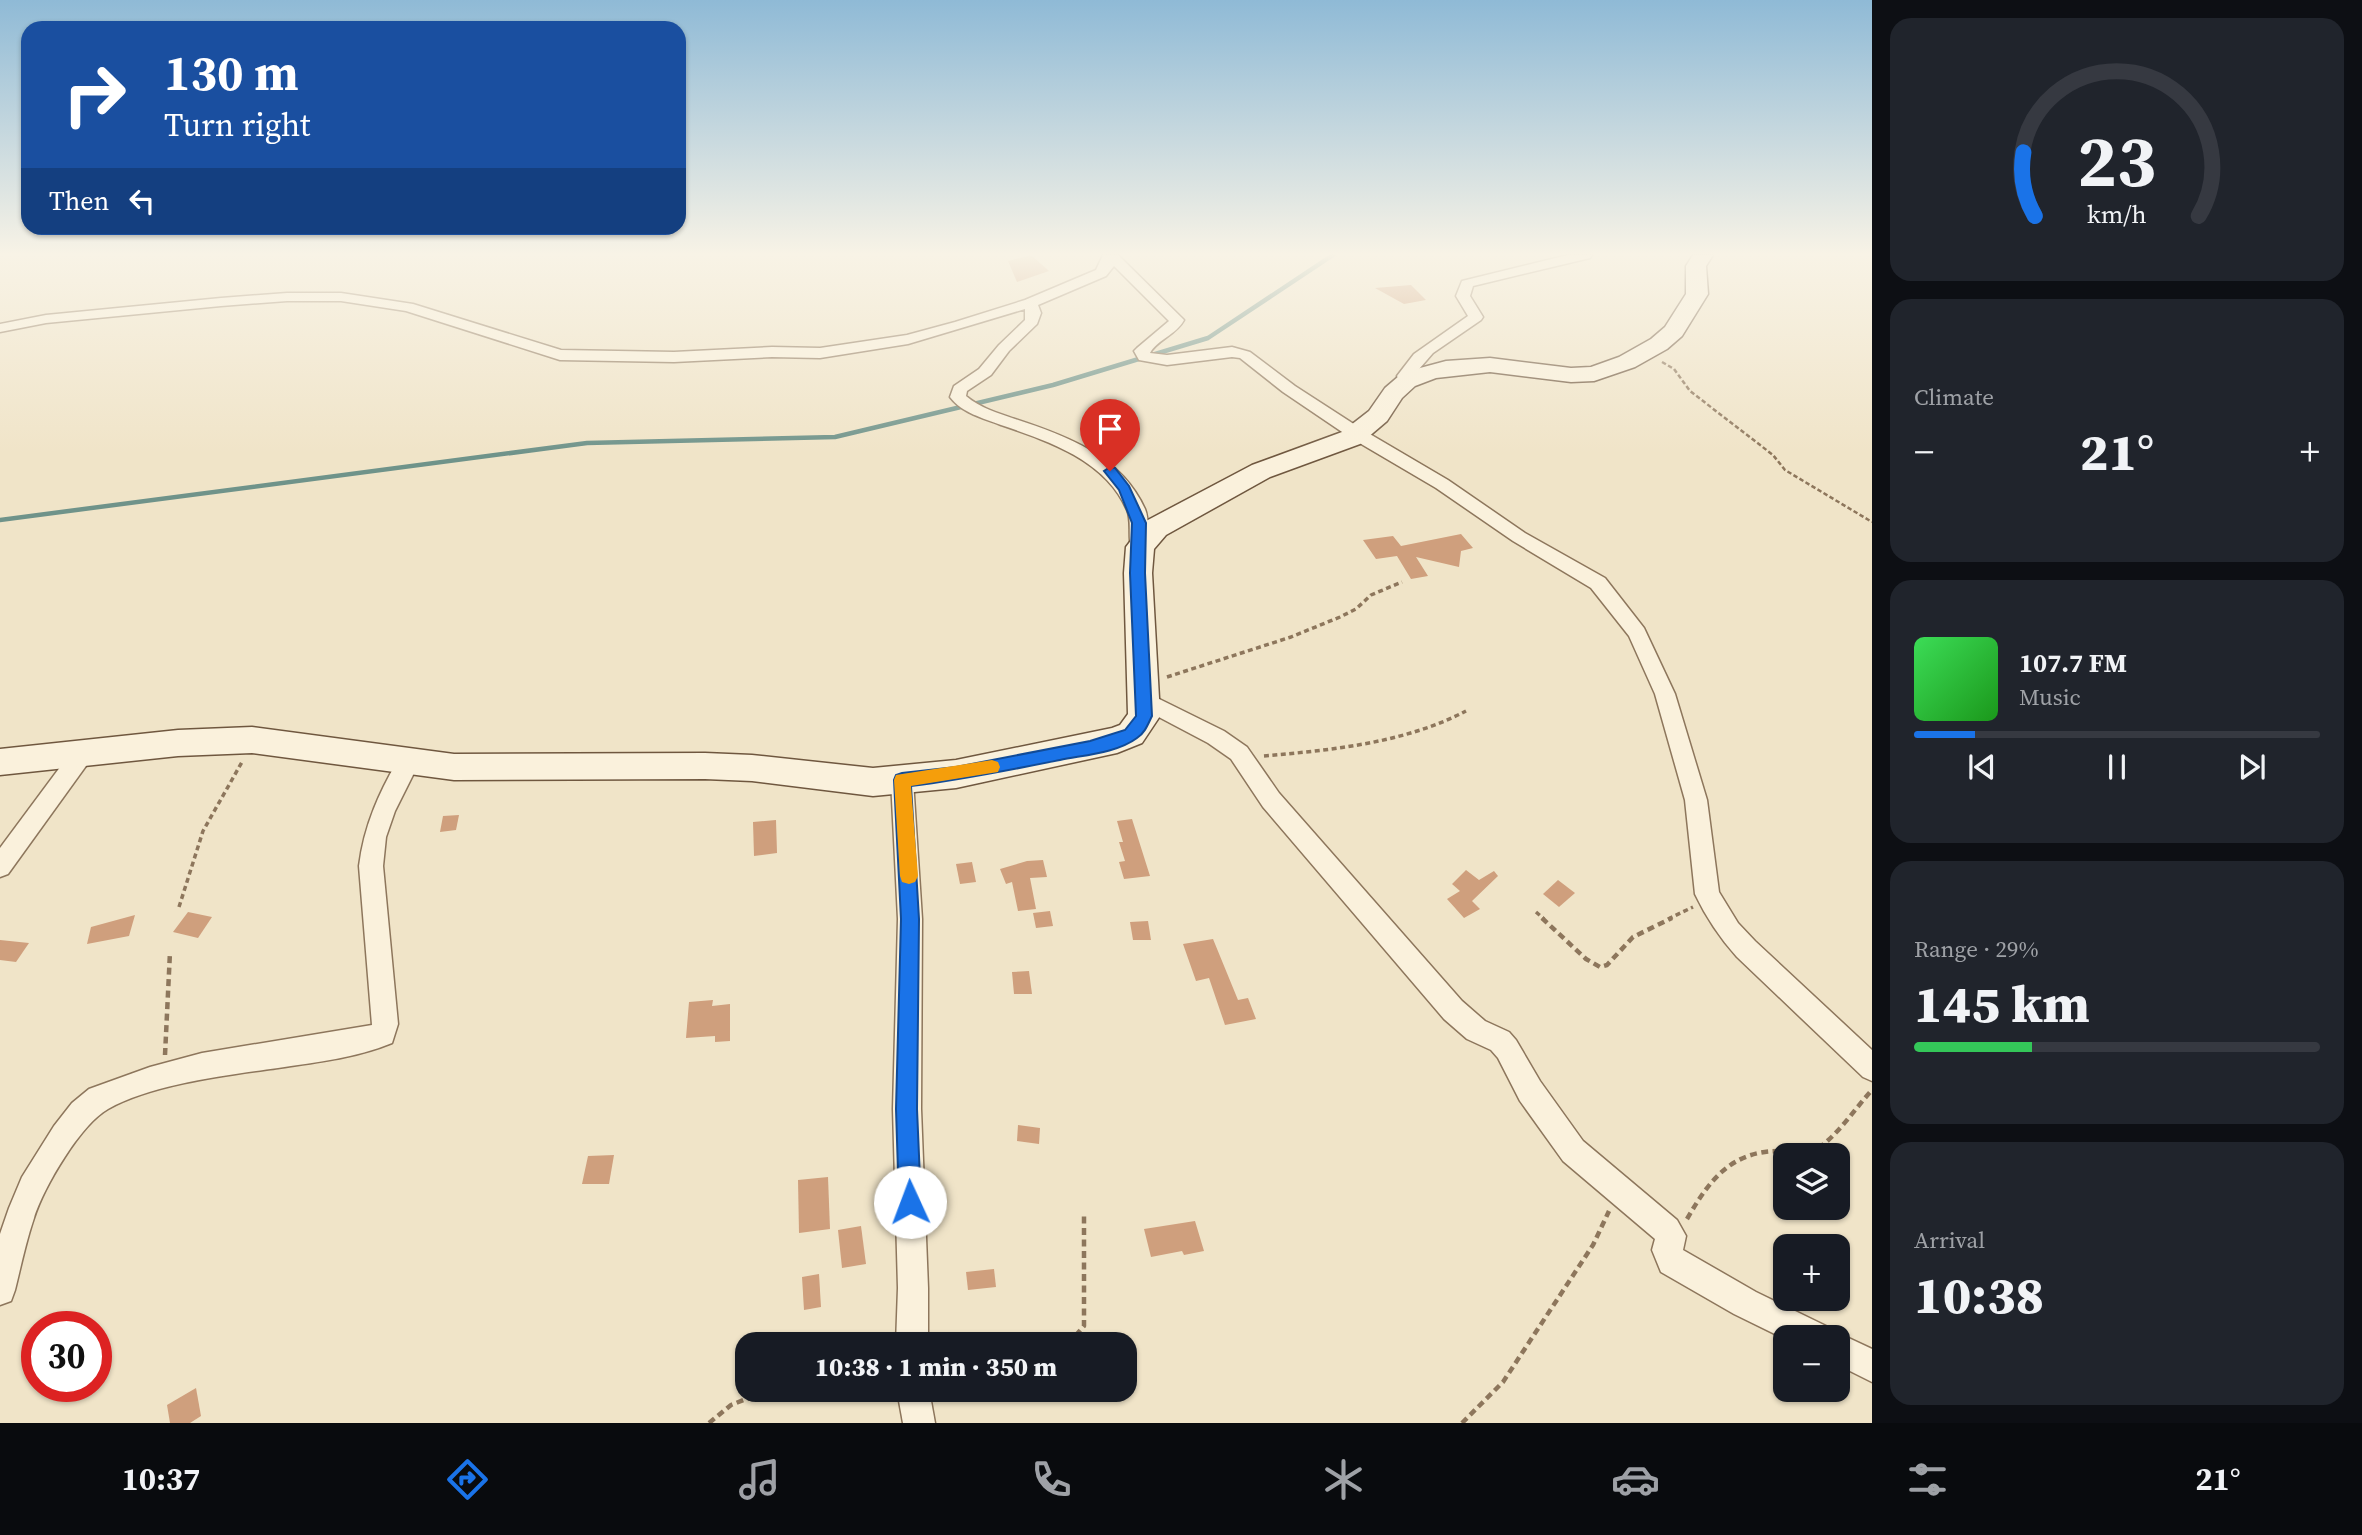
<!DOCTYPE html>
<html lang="en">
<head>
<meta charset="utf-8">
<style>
	body { margin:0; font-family:"Source Serif 4",serif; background:#20242c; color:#f1f3f6; height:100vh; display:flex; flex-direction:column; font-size:26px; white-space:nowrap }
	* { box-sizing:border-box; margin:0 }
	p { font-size:23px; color:#9ea1a6 }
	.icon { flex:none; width:38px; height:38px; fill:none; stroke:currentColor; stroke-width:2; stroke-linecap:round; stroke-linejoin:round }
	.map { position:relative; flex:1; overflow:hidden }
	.side { display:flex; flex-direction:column; gap:18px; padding:18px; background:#0d0f14; width:490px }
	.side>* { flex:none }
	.top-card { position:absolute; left:21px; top:21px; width:665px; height:214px; border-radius:21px; box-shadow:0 2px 5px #0004; background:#1a4fa0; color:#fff; overflow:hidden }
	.controls { position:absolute; left:1773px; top:1143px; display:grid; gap:14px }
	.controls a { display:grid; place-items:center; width:77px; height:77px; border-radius:14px; background:#171b24; box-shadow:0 2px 5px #0004; font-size:35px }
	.speed { position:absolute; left:21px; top:1311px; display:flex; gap:14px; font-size:35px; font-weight:700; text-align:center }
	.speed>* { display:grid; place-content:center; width:91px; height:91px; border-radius:50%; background:#171b24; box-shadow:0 2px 5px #0004; line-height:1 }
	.speed .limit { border:10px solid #d22; background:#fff; color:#111 }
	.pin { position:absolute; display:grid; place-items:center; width:60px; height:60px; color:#fff; margin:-72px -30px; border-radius:50% 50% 50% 0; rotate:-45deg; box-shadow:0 0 7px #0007 }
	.pin .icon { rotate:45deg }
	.me { position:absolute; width:77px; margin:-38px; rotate:358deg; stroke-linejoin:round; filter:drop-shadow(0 0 5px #0008) }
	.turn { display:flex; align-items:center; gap:24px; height:147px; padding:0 28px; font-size:32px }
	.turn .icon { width:91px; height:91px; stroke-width:2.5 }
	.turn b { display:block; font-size:49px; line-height:60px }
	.then { display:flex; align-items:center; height:66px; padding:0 28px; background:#0003; gap:14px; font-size:26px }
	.big { font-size:52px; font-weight:800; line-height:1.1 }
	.side .card { flex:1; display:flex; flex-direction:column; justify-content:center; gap:10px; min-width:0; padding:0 24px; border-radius:21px; background:#20242c }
	.side .dial { align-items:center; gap:0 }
	.dial svg { height:182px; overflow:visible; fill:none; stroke:#363941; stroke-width:7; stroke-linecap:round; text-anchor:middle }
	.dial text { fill:#f1f3f6; stroke:none }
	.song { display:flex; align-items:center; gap:21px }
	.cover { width:84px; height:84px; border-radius:10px; background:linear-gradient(135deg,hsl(130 70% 55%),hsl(120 70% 35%)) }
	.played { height:7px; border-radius:4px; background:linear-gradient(90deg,#1a73e8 15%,#363941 15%) }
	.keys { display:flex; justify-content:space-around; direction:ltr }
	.heat { display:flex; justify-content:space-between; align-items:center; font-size:38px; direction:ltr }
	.charge { height:10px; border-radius:5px; background:linear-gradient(90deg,#34c759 29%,#363941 0) }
	.trip { position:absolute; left:735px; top:1332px; width:402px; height:70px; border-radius:21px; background:#171b24; box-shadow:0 2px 5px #0004; font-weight:800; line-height:70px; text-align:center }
	.menu { display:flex; height:112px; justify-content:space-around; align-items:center; background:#090b0e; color:#9ea1a6 }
	.menu .icon { width:49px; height:49px }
	.menu .selected { color:#1a73e8 }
	.menu b { font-size:32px; color:#f1f3f6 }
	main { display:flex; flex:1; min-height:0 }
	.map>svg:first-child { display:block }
</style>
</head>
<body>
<main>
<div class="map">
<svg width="1872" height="1423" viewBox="0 0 1872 1423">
	<rect width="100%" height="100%" fill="#f0e4c8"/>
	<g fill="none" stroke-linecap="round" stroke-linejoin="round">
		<!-- stream -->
		<path stroke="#6f938a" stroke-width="4.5" d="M0,520L587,443L835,437L1053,385L1208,338L1333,255"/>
	</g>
	<!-- building -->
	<g fill="#cf9f7d">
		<path d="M1031,255L1049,271L1017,282L1008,261Z"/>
		<path d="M1411,285L1426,300L1404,304L1375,288Z"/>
		<path d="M1461,534L1473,548L1461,551L1459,567L1416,557L1428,576L1411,579L1397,556L1376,559L1363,540L1393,536L1401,546Z"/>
		<path d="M459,815L456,830L440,832L443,816Z"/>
		<path d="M1132,819L1150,876L1124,879L1119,862L1125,861L1119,842H1123L1117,821Z"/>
		<path d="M776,820L777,853L754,856L753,822Z"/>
		<path d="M1043,860L1047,877L1030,878L1036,909L1018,911L1012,882L1006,884L1000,869L1027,861Z"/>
		<path d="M972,862L976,882L960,884L956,864Z"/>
		<path d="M1466,870L1479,880L1494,871L1498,876L1472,901L1480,909L1464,918L1447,899L1460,891L1452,884Z"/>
		<path d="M1558,880L1575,893L1559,907L1543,894Z"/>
		<path d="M1050,911L1053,926L1036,928L1033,913Z"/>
		<path d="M188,912L212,917L198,938L173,932Z"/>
		<path d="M135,915L129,936L87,944L91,927Z"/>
		<path d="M1148,921L1151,940H1133L1130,922Z"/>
		<path d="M1213,939L1238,1000L1248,998L1256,1019L1225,1025L1209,978L1196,981L1183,944Z"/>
		<path d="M0,940L29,943L16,962L0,960Z"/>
		<path d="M1029,971L1032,994H1014L1012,972Z"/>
		<path d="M713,1000L712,1006L730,1004V1041L715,1042V1036L686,1038L689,1002Z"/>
		<path d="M1018,1125L1040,1128L1039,1144L1017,1141Z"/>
		<path d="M614,1155L609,1184H582L588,1156Z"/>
		<path d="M828,1177L830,1229L799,1233L798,1180Z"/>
		<path d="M1195,1221L1204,1251L1184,1255L1182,1251L1151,1257L1144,1229Z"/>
		<path d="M861,1226L866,1264L842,1268L838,1230Z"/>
		<path d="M994,1269L996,1287L968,1290L966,1272Z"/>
		<path d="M819,1274L821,1307L804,1310L802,1277Z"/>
		<path d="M196,1388L201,1416L190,1423H170L167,1405Z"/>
	</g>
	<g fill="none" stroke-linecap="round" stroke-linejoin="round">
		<!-- street casing -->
		<g stroke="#8d765c" stroke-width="3">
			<g id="street">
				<path d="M1103,255H1118L1184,320C1176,335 1157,340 1150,353L1167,355L1232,347L1250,352L1295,386L1363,430L1448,480L1525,533L1605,578L1644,628L1675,694L1707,800L1719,892L1738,923L1755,941L1872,1050V1081L1863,1077L1737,957C1720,938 1706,917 1695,894L1685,800L1655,694L1629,636L1591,588L1513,541L1436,488L1351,438L1283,392L1240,358L1232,357L1167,365L1139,360L1134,351L1137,348L1169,321L1114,266L1106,276L1038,305L1041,313L1037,324L1009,351L991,375L967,391L966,396C980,408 998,413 1015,419C1067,436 1121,456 1145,509C1150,521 1146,535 1149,547L1146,551H1134L1131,547C1128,535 1132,521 1127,510C1106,460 1048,441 1001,425C983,418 962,413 950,397L954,386L979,369L999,345L1025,320V309L908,344L820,358L772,357L674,362L560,360L406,311L341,301H287L221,306L46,323L0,332V324L46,315L221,298L287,293H341L413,304L561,350L674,352L772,347L820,348L907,335L955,322L1025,300L1096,270Z"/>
				<path d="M1568,255H1592L1590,258L1473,286L1470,296L1483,317L1481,320L1433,353L1413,376L1415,381L1413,384H1401L1397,376L1414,354L1468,316L1456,296L1462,281Z"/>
				<path d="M1143,691L1224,731L1247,747L1279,793L1462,1001L1485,1021L1509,1032L1516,1040L1540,1081L1583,1141L1677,1220L1686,1236L1683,1250L1756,1292L1826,1326L1830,1337L1838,1333L1872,1349V1382L1838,1365V1337L1785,1339L1734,1314L1661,1272L1652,1250L1655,1239L1563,1161L1520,1101L1498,1058L1491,1050L1467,1039L1444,1019L1263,807L1231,759L1208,743L1136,705L1133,699L1136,693Z"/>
				<path d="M83,744L91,747L94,753L91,759L8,874L0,877V848L75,747Z"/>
				<path d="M409,752L417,755L420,761L395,811L386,837L383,866L398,1024L392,1043C355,1058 317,1062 278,1068C228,1075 152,1084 108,1109C80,1125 44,1187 34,1218C26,1241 21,1266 15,1290L11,1301L0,1305V1234L9,1208L22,1177L54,1126L72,1103L89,1089L150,1067L202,1053L372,1025L359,866C364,825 380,790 401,755Z"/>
				<path d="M902,771L910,774L913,780L922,919L921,1109L928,1288V1344H896L898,1288L893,1109L898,919L891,780L894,774Z"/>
				<path d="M897,1390H929L935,1423H903Z"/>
			</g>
		</g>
		<!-- secondary casing -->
		<g stroke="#6f573f" stroke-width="3">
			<path id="secondary" d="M1693,255H1713L1706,266L1708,294L1682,336L1667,349L1635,367L1594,381L1571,382L1490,372L1436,378L1415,386L1402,398L1387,421L1360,444L1270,477L1166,535L1154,549L1152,573L1160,716L1142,743L1117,753L956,788L873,796L752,781L705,779L454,780L252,753L178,756L0,775V749L178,730L252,727L454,754L705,753L752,755L873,768L956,760L1112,728L1120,725L1128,714L1124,573L1126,547L1146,521L1252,465L1342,432L1369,411L1385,388L1399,376L1420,368L1446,361L1490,358L1571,368L1591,367L1619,357L1651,339L1665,327L1686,294V266Z"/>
		</g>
		<!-- path-far2 -->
		<path stroke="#8d765c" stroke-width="2.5" stroke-dasharray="4.5 2.5" stroke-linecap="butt" d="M1662,362L1674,369L1690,391L1773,455L1785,470L1872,522"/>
		<!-- path-far1 -->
		<g stroke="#8d765c" stroke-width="3.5" stroke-dasharray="5 3.5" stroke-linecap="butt">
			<path d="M1167,677L1291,637L1340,617L1356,609L1371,595L1402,582"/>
			<path d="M1264,756C1332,750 1405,743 1466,711"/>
			<path d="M179,907L203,831L242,762"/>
			<path d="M1536,912L1544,919"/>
			<path d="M1668,919L1693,907"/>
		</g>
		<!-- path -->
		<g stroke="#8d765c" stroke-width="4.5" stroke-dasharray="7 4.5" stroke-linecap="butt">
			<path d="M1542,918L1586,959L1600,967L1607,965L1633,937L1672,918"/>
			<path d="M165,1055L170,952"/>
			<path d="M1687,1219C1710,1179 1732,1150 1782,1151C1793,1152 1811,1154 1820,1147C1839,1133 1855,1109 1871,1091"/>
			<path d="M1068,1344L1084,1326V1213"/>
			<path d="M709,1423L731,1405L769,1390"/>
			<path d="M1462,1423L1503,1382L1593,1245L1609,1211"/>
		</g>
		<!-- street -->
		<use href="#street" fill="#faf1dc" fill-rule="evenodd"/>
		<!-- secondary -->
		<use href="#secondary" fill="#faf1dc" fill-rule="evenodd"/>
	</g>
	<!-- sky -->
	<linearGradient id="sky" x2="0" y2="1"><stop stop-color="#8fbad6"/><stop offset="0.56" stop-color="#f8f3e6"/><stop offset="1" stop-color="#f8f3e6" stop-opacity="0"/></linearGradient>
	<rect width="1872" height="454" fill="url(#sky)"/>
	<!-- route -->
	<path fill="#1a73e8" stroke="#114b97" stroke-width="2" d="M1110,467L1115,468L1129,486L1146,523L1145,573L1152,716C1148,724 1145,733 1137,738C1117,753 1084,755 1060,760C1010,770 961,780 911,786L919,919L917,1109L921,1202L918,1210L910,1213L902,1210L899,1202L896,1109L901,919L894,780L896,775L902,773L956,767L1090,741L1125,730L1136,716L1130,573L1132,523L1119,490L1104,471Z"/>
	<!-- slow -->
	<path fill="#f59e0b" d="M992,760L998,762L1000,767L998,772L911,786L918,876L915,882L909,884L902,882L900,876L894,780L896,775Z"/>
</svg>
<div class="controls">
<a><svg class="icon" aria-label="layers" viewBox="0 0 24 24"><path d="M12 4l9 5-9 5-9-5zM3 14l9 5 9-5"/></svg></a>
<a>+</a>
<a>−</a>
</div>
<div class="speed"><div class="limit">30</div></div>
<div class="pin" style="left:1110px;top:471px;background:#d93025"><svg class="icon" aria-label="arrive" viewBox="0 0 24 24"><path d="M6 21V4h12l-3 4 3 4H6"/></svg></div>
<svg class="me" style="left:910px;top:1202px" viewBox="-20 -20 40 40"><circle r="19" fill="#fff"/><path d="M0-13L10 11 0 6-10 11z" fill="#1a73e8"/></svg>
<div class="trip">10:38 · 1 min · 350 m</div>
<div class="top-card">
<div class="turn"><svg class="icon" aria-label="right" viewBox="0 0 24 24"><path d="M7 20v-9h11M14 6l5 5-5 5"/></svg><div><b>130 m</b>Turn right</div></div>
<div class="then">Then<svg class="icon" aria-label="left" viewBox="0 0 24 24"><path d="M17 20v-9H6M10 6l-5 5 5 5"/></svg></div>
</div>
</div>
<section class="side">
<div class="card dial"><svg viewBox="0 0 100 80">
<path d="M14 69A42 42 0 1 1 86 69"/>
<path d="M14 69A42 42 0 0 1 9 41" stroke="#1a73e8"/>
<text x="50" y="56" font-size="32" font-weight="700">23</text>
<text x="50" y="72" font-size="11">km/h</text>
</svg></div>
<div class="card"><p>Climate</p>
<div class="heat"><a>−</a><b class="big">21°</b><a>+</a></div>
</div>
<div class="card">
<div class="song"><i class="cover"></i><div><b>107.7 FM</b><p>Music</p></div></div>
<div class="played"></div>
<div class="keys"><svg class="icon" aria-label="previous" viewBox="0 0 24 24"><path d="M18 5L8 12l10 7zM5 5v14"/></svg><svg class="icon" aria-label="pause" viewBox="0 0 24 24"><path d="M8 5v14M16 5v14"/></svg><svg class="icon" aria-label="next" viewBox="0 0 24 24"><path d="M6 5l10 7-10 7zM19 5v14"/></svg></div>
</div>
<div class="card"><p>Range · 29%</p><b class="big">145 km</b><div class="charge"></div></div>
<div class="card"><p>Arrival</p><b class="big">10:38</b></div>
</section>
</main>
<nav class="menu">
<b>10:37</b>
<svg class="icon selected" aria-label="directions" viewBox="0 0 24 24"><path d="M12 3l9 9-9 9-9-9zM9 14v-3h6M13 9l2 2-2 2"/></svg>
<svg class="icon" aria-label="music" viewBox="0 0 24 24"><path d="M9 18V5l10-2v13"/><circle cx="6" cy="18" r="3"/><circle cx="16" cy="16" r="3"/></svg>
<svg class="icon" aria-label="phone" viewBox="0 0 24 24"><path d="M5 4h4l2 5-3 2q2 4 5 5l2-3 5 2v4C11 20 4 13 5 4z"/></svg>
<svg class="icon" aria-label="climate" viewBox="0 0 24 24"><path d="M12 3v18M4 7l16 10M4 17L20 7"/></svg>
<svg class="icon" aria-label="car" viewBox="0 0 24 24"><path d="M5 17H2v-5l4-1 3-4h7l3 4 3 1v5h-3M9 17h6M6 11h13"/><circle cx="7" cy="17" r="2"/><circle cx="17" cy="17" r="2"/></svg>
<svg class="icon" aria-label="filters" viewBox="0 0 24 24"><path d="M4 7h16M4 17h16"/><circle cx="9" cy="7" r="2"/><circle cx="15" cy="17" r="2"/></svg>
<b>21°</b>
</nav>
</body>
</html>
